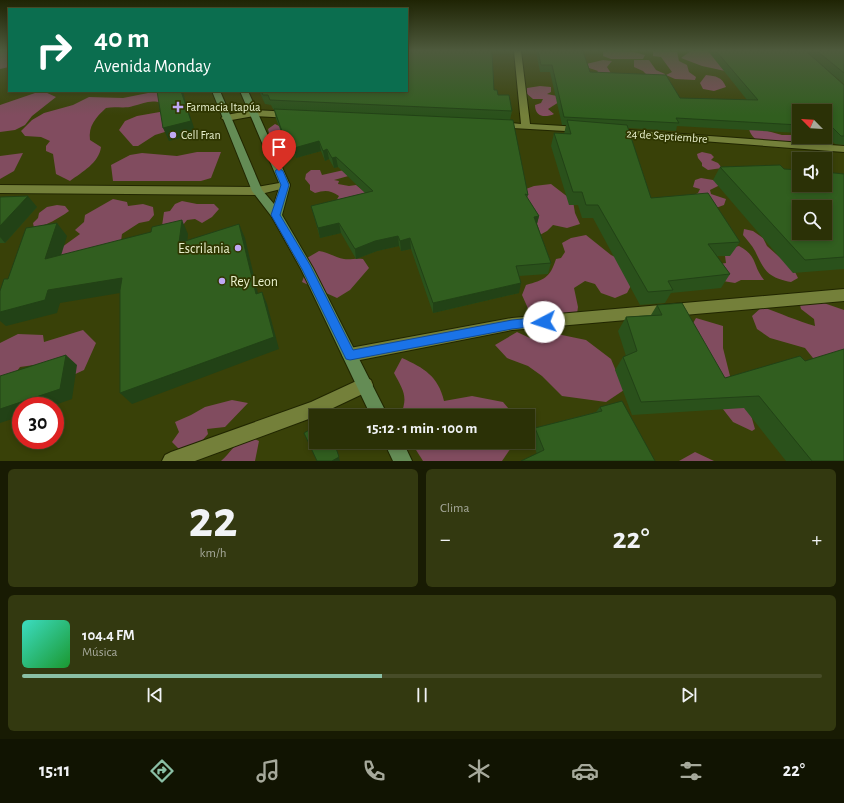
<!DOCTYPE html>
<html lang="es">
<head>
<meta charset="utf-8">
<style>
	body { margin:0; font-family:"Alegreya Sans",sans-serif; background:#333910; color:#f1f3f6; height:100vh; display:flex; flex-direction:column; font-size:15px; white-space:nowrap }
	* { box-sizing:border-box; margin:0 }
	p { font-size:13px; color:#a6a99b }
	.icon { flex:none; width:22px; height:22px; fill:none; stroke:currentColor; stroke-width:2; stroke-linecap:round; stroke-linejoin:round }
	.map { position:relative; height:461px; overflow:hidden }
	.panel { display:flex; flex-direction:column; gap:8px; padding:8px; background:#181b03; flex:1 }
	.panel>* { flex:none }
	.hud { position:absolute; left:8px; top:8px; width:400px; height:84px; border-radius:0px; box-shadow:0 2px 6px #0003,0 0 0 1px #474c28; background:#0b6e4f; color:#fff; overflow:hidden }
	.needle { width:26px; rotate:294deg }
	.fabs { position:absolute; left:792px; top:104px; display:grid; gap:8px }
	.fabs a { display:grid; place-items:center; width:40px; height:40px; border-radius:0px; background:#2b3106; box-shadow:0 2px 6px #0003,0 0 0 1px #474c28; font-size:20px }
	.speed { position:absolute; left:12px; top:397px; display:flex; gap:8px; font-size:20px; font-weight:700; text-align:center }
	.speed>* { display:grid; place-content:center; width:52px; height:52px; border-radius:50%; background:#2b3106; box-shadow:0 2px 6px #0003,0 0 0 1px #474c28; line-height:1 }
	.speed .limit { border:6px solid #d22; background:#fff; color:#111 }
	.pin { position:absolute; display:grid; place-items:center; width:34px; height:34px; color:#fff; margin:-41px -17px; border-radius:50% 50% 50% 0; rotate:-45deg; box-shadow:0 0 4px #0007 }
	.pin .icon { rotate:45deg }
	.me { position:absolute; width:44px; margin:-22px; rotate:265deg; stroke-linejoin:round; filter:drop-shadow(0 0 3px #0008) }
	.turn { display:flex; align-items:center; gap:14px; height:84px; padding:0 20px; font-size:18px }
	.turn .icon { width:52px; height:52px; stroke-width:2.5 }
	.turn b { display:block; font-size:28px; line-height:34px }
	.big { font-size:30px; font-weight:700; line-height:1.1 }
	.panel .tile { flex:1; display:flex; flex-direction:column; justify-content:center; gap:6px; min-width:0; padding:0 14px; border-radius:6px; background:#333910 }
	.panel .dial { align-items:center; gap:0 }
	.dial b { font-size:52px; line-height:1 }
	.song { display:flex; align-items:center; gap:12px }
	.cover { width:48px; height:48px; border-radius:6px; background:linear-gradient(135deg,hsl(170 70% 55%),hsl(130 70% 35%)) }
	.played { height:4px; border-radius:2px; background:linear-gradient(90deg,#8abfa5 45%,#474c28 45%) }
	.keys { display:flex; justify-content:space-around; direction:ltr }
	.heat { display:flex; justify-content:space-between; align-items:center; font-size:22px; direction:ltr }
	.panel .tiles { flex:1; display:grid; gap:8px; grid-template-columns:1fr 1fr }
	.tile:last-child { grid-column:span 2 }
	.trip { position:absolute; left:309px; top:409px; width:226px; height:40px; border-radius:0px; background:#2b3106; box-shadow:0 2px 6px #0003,0 0 0 1px #474c28; font-weight:700; line-height:40px; text-align:center }
	.tab-bar { display:flex; height:64px; justify-content:space-around; align-items:center; background:#111402; color:#a6a99b }
	.tab-bar .icon { width:28px; height:28px }
	.tab-bar .on { color:#8abfa5 }
	.tab-bar b { font-size:18px; color:#f1f3f6 }
	.map>svg:first-child { display:block }
</style>
</head>
<body>
<div class="map">
<svg width="844" height="461" viewBox="0 0 844 461">
	<rect width="100%" height="100%" fill="#394108"/>
	<!-- green -->
	<g fill="#814c5f">
		<path d="M9,51V67L0,69V52Z"/>
		<path d="M608,51L634,52L645,55L643,59H611L603,56V52Z"/>
		<path d="M653,51L677,52L679,61L687,65L689,72L696,77L695,80L675,79L666,75L672,72L661,57L653,56Z"/>
		<path d="M691,51H733L725,71L702,66L681,58Z"/>
		<path d="M603,60L612,61L607,67L612,75H595L598,71L589,68L586,64Z"/>
		<path d="M634,60H649L656,70L665,74L666,79L649,77L643,71L634,67Z"/>
		<path d="M706,75C716,76 722,77 726,87L714,91L703,89L700,83Z"/>
		<path d="M540,86L551,87V92L547,94L557,96L559,102L548,109L554,114C545,118 535,117 535,105L541,103L543,99H533L526,93L527,88Z"/>
		<path d="M158,91H182L161,103C151,99 142,104 133,106C125,109 115,106 106,108C96,117 88,126 90,140L101,147C99,163 82,172 70,181L56,174L53,154L46,151V146L50,141L41,137L25,136L21,131L32,120L44,113L73,105L89,97L123,98Z"/>
		<path d="M45,92L56,97L32,116L25,125L15,130L0,132V105L35,93Z"/>
		<path d="M171,110L168,131L155,135L138,146H133L119,130L125,121L137,116Z"/>
		<path d="M275,124L281,127L280,134L286,138L291,153L287,161L283,159L280,150L272,146L268,129Z"/>
		<path d="M756,128L782,135H799V137H821L830,144L826,149C816,147 804,144 794,145C792,146 790,147 788,147C775,150 752,143 749,129Z"/>
		<path d="M197,152H221L211,178L201,181H113L111,165L130,155L142,153L177,156Z"/>
		<path d="M702,152L711,154L714,157L711,160L718,163L722,168L708,170L702,166V163L698,158L697,154Z"/>
		<path d="M23,153L14,171L0,179V156Z"/>
		<path d="M311,170H320L322,175L344,170L352,175L334,180L339,181L338,184L349,186L356,185L370,196L336,201L339,196C330,190 325,190 315,193L310,190V185L305,179L306,174Z"/>
		<path d="M701,178L713,180L722,184L710,190L711,194L726,199L724,205L713,209L694,195L698,193L700,189L693,187L695,180Z"/>
		<path d="M551,184L573,201L575,213L580,224L567,228L553,225L547,231L538,236L515,193L534,186Z"/>
		<path d="M113,199L127,202L128,206L143,204L153,207L154,215L149,221L139,223L122,234L121,241L56,258L58,250L80,234L75,230L84,222L85,215Z"/>
		<path d="M182,201L197,204H214L219,209L212,217L202,223L195,219L187,220L183,225L162,226L164,212L170,211L175,204Z"/>
		<path d="M57,205L65,206L69,211C58,219 47,225 34,228L33,223L38,218L39,213L47,207Z"/>
		<path d="M744,229L753,231L763,238L767,246L794,270L798,278L791,282C768,277 765,272 755,251C752,245 747,240 743,235Z"/>
		<path d="M586,235L611,255L627,263L635,278L627,293L615,298L601,293L595,284L585,281L574,288L578,307L577,314L542,327L530,313L522,295L526,285C544,280 550,278 556,259L561,258L565,252L562,243L571,238Z"/>
		<path d="M739,246C758,256 752,265 764,280H741L735,283L723,281L720,264L726,263L725,256L729,254L731,248Z"/>
		<path d="M319,251C328,252 336,258 344,259C350,260 356,258 363,259L369,268L350,290L337,298L302,282L307,268V258Z"/>
		<path d="M798,297L815,300L844,310V374L830,372L813,358L805,348L770,338L757,329L752,316L762,307C780,313 797,321 815,326L814,319L801,309Z"/>
		<path d="M696,318L723,326V348L730,376L747,401L755,429L752,431L733,422L719,404L688,332Z"/>
		<path d="M83,330L96,343L84,370L58,382L34,365L20,367L0,394V343L18,334L43,335L44,342Z"/>
		<path d="M517,332L532,339L557,334L586,340L611,359L624,390L606,402L562,396L542,376L528,366L507,358L495,345Z"/>
		<path d="M402,358C424,368 438,376 444,401L472,396L503,402L515,416H400C409,397 403,390 394,373Z"/>
		<path d="M232,400L248,403L225,427L207,429L208,434L198,445L181,451L172,442L179,432L175,422L191,415L205,407Z"/>
		<path d="M246,435L259,441L255,461H221C230,453 236,443 246,435Z"/>
		<path d="M411,442H515L502,461H423Z"/>
		<path d="M695,452L714,461H679Z"/>
	</g>
	<g fill="none" stroke-linecap="round" stroke-linejoin="round">
		<!-- lane casing -->
		<g stroke="#212601" stroke-width="2">
			<path id="lane" d="M365,377L371,380L373,385L371,390L314,417L195,461H162L165,455L171,452L311,402Z"/>
		</g>
		<!-- street casing -->
		<g stroke="#212601" stroke-width="2">
			<g id="street">
				<path d="M514,51H521L530,124L580,127L585,130L583,132L496,127L494,125L499,122L521,124Z"/>
				<path d="M254,110L291,112L295,115L291,118L254,116L226,121L221,118L226,115Z"/>
				<path d="M614,129L844,146V152L611,134L609,132Z"/>
				<path d="M285,182L289,183L290,185L289,187L257,195L0,193V185L257,187Z"/>
				<path d="M844,289V301L512,330L350,362L345,360L342,355L345,350L350,348L512,318Z"/>
			</g>
		</g>
		<!-- secondary casing -->
		<g stroke="#212601" stroke-width="2">
			<g id="secondary">
				<path d="M212,91H220L262,190L274,204L280,185L240,91H248L290,185L282,215L313,268L388,416H371L301,269L272,217L252,191Z"/>
				<path d="M384,442H403L412,461H393Z"/>
			</g>
		</g>
		<!-- lane -->
		<use href="#lane" fill="#74803a" fill-rule="evenodd"/>
		<!-- street -->
		<use href="#street" fill="#74803a" fill-rule="evenodd"/>
		<!-- secondary -->
		<use href="#secondary" fill="#648c55" fill-rule="evenodd"/>
	</g>
	<!-- wall -->
	<g fill="#2a511b">
		<path d="M536,51H583L590,72L680,98L747,100L708,51H844V84L825,68L844,85V145L835,144L826,135H825V111H799V133L677,126L676,131L628,128L651,198L740,242L730,256H717L730,274L721,288L671,293L665,303L640,305L593,218H582L578,205H569L551,146L554,133L564,134L566,125H562L550,72H540Z"/>
		<path d="M494,90L512,111L510,120L528,195L527,198L539,216L537,224L551,263L548,274L519,276V293L433,313L411,249L401,251L399,246L377,251L356,259L341,233L320,238L311,206L365,193L338,167L334,168L329,159L325,161L321,151L296,158L289,143L286,144L276,119L274,109H273L271,105L265,104L259,91H407Z"/>
		<path d="M720,167L784,169L844,174V269L793,273L713,180Z"/>
		<path d="M0,197L37,207L5,243H0Z"/>
		<path d="M657,305L725,378L800,356L844,461H786L744,408L632,415L615,370L623,357L626,356L618,331L626,317L651,315Z"/>
		<path d="M600,407L655,461L537,454L531,437L535,428L596,412Z"/>
	</g>
	<!-- shaded-wall -->
	<g fill="#224216">
		<path d="M142,91H156L143,93Z"/>
		<path d="M181,91H183L185,100L196,134L169,141L163,128Z"/>
		<path d="M287,133L289,143L286,144L283,134Z"/>
		<path d="M319,141L321,151L296,158L294,148Z"/>
		<path d="M327,149L329,159L325,161L323,151Z"/>
		<path d="M336,157L338,167L334,168L332,158Z"/>
		<path d="M28,196L37,207L5,243L0,237V226Z"/>
		<path d="M539,216L536,227L534,217Z"/>
		<path d="M182,220L188,234L186,256L179,243Z"/>
		<path d="M57,223L67,236L56,272L45,259Z"/>
		<path d="M339,223L341,233L320,238L318,228Z"/>
		<path d="M239,224L245,238L261,306L256,294Z"/>
		<path d="M398,236L399,246L377,251L356,259L355,249L375,241Z"/>
		<path d="M410,238L411,249L401,251L400,241Z"/>
		<path d="M122,278L132,291L60,303L57,313L6,326L0,321V312L48,290Z"/>
		<path d="M521,283L519,293L433,313V303Z"/>
		<path d="M262,292L267,304L279,349L132,404L120,393Z"/>
		<path d="M66,355L77,365L72,399L52,406H21V416L0,423V409Z"/>
		<path d="M334,442L340,461H332Z"/>
	</g>
	<!-- building -->
	<g fill="#315e1f" stroke="#224216" fill-rule="evenodd">
		<path d="M407,51H492L494,90H497L498,95H509L512,111L270,100L268,95H263L261,91H407Z"/>
		<path d="M538,51H583L590,72L666,75L680,98L758,100L716,51H806L844,85V136H841L832,127H825V111H799V125L676,118L679,123L564,117L552,65H541Z"/>
		<path d="M817,51H844V73Z"/>
		<path d="M157,91H181L191,121L163,128Z"/>
		<path d="M274,109L513,120L528,195L525,194L539,216L534,217L551,263L516,266L521,283L433,303L410,238L400,241L398,236L375,241L355,249L339,223L318,228L311,206L373,191L336,157L332,158L327,149L323,151L319,141L294,148L287,133L283,134Z"/>
		<path d="M567,120L627,125L651,198L708,193L740,242L708,244L730,274L668,281L673,290L648,292L598,205H586L582,192H573L554,133L571,134Z"/>
		<path d="M780,165L784,169L799,170V185H825V172L844,174V257L805,260L720,167ZM799,207H825V233H799Z"/>
		<path d="M28,196L0,226V197Z"/>
		<path d="M182,220L179,243L239,224L256,294L262,292L274,337L120,393V290L122,278L48,290L45,300L0,312V291L4,279H8L26,228L57,223L45,259L151,232L152,227Z"/>
		<path d="M682,303L725,378L800,356L805,361L844,349V461H812L759,396L641,402L623,357L637,351L626,317L662,315L657,305Z"/>
		<path d="M66,355L60,389L0,409V376Z"/>
		<path d="M622,401L655,461H521L544,450L535,428L602,411L600,407Z"/>
		<path d="M316,426V442H334L339,457L332,461H317L304,433Z"/>
	</g>
	<!-- sky -->
	<linearGradient id="sky" x2="0" y2="1"><stop stop-color="#1f2404"/><stop offset="0.44" stop-color="#4e5a3d"/><stop offset="1" stop-color="#4e5a3d" stop-opacity="0"/></linearGradient>
	<rect width="844" height="115" fill="url(#sky)"/>
	<!-- route -->
	<path fill="#1a73e8" stroke="#114b97" d="M279,168L283,171L289,185L280,215L310,265L353,350L512,320L544,317L548,318L549,322L548,325L512,329L350,360L346,359L302,269L271,215L281,185L275,171Z"/>
	<!-- markers -->
	<g fill="#bfa8f4" stroke="#2f3600" stroke-width="1.5">
		<path d="M176 101h4v4h4v4h-4v4h-4v-4h-4v-4h4z"/>
		<circle cx="173" cy="135" r="4"/>
		<circle cx="238" cy="248" r="4"/>
		<circle cx="222" cy="281" r="4"/>
	</g>
	<g text-anchor="middle" stroke-width="3.5" stroke-linejoin="round" paint-order="stroke">
		<!-- far-poi labels -->
		<g font-size="12" fill="#e8f0cc" stroke="#2f3600" text-anchor="start">
			<text x="186" y="111">Farmacia Itapúa</text>
			<text x="181" y="139">Cell Fran</text>
		</g>
		<!-- far-street labels -->
		<g font-size="12" fill="#e8f0cc" stroke="#2f3600">
			<text transform="translate(667 136) rotate(4)" y="4">24 de Septiembre</text>
		</g>
		<!-- poi labels -->
		<g font-size="14" fill="#e8f0cc" stroke="#2f3600" text-anchor="end">
			<text x="230" y="253">Escrilania</text>
			<text x="230" y="286" text-anchor="start">Rey Leon</text>
		</g>
	</g>
</svg>
<div class="fabs">
<a><svg class="needle" viewBox="-14 -14 28 28"><path d="M0-13l5 13h-10z" fill="#e53935"/><path d="M0 13l5-13h-10z" fill="#a6a99b"/></svg></a>
<a><svg class="icon" aria-label="sound" viewBox="0 0 24 24"><path d="M4 9h4l5-4v14l-5-4H4zM17 9q2 3 0 6"/></svg></a>
<a><svg class="icon" aria-label="search" viewBox="0 0 24 24"><circle cx="10" cy="10" r="6"/><path d="M15 15l6 6"/></svg></a>
</div>
<div class="speed"><div class="limit">30</div></div>
<div class="pin" style="left:279px;top:171px;background:#d93025"><svg class="icon" aria-label="arrive" viewBox="0 0 24 24"><path d="M6 21V4h12l-3 4 3 4H6"/></svg></div>
<svg class="me" style="left:544px;top:322px" viewBox="-20 -20 40 40"><circle r="19" fill="#fff"/><path d="M0-13L10 11 0 6-10 11z" fill="#1a73e8"/></svg>
<div class="trip">15:12 · 1 min · 100 m</div>
<div class="hud">
<div class="turn"><svg class="icon" aria-label="right" viewBox="0 0 24 24"><path d="M7 20v-9h11M14 6l5 5-5 5"/></svg><div><b>40 m</b>Avenida Monday</div></div>
</div>
</div>
<section class="panel">
<div class="tiles">
<div class="tile dial"><b>22</b><p>km/h</p></div>
<div class="tile"><p>Clima</p>
<div class="heat"><a>−</a><b class="big">22°</b><a>+</a></div>
</div>
<div class="tile">
<div class="song"><i class="cover"></i><div><b>104.4 FM</b><p>Música</p></div></div>
<div class="played"></div>
<div class="keys"><svg class="icon" aria-label="previous" viewBox="0 0 24 24"><path d="M18 5L8 12l10 7zM5 5v14"/></svg><svg class="icon" aria-label="pause" viewBox="0 0 24 24"><path d="M8 5v14M16 5v14"/></svg><svg class="icon" aria-label="next" viewBox="0 0 24 24"><path d="M6 5l10 7-10 7zM19 5v14"/></svg></div>
</div>
</div>
</section>
<nav class="tab-bar">
<b>15:11</b>
<svg class="icon on" aria-label="directions" viewBox="0 0 24 24"><path d="M12 3l9 9-9 9-9-9zM9 14v-3h6M13 9l2 2-2 2"/></svg>
<svg class="icon" aria-label="music" viewBox="0 0 24 24"><path d="M9 18V5l10-2v13"/><circle cx="6" cy="18" r="3"/><circle cx="16" cy="16" r="3"/></svg>
<svg class="icon" aria-label="phone" viewBox="0 0 24 24"><path d="M5 4h4l2 5-3 2q2 4 5 5l2-3 5 2v4C11 20 4 13 5 4z"/></svg>
<svg class="icon" aria-label="climate" viewBox="0 0 24 24"><path d="M12 3v18M4 7l16 10M4 17L20 7"/></svg>
<svg class="icon" aria-label="car" viewBox="0 0 24 24"><path d="M5 17H2v-5l4-1 3-4h7l3 4 3 1v5h-3M9 17h6M6 11h13"/><circle cx="7" cy="17" r="2"/><circle cx="17" cy="17" r="2"/></svg>
<svg class="icon" aria-label="filters" viewBox="0 0 24 24"><path d="M4 7h16M4 17h16"/><circle cx="9" cy="7" r="2"/><circle cx="15" cy="17" r="2"/></svg>
<b>22°</b>
</nav>
</body>
</html>
